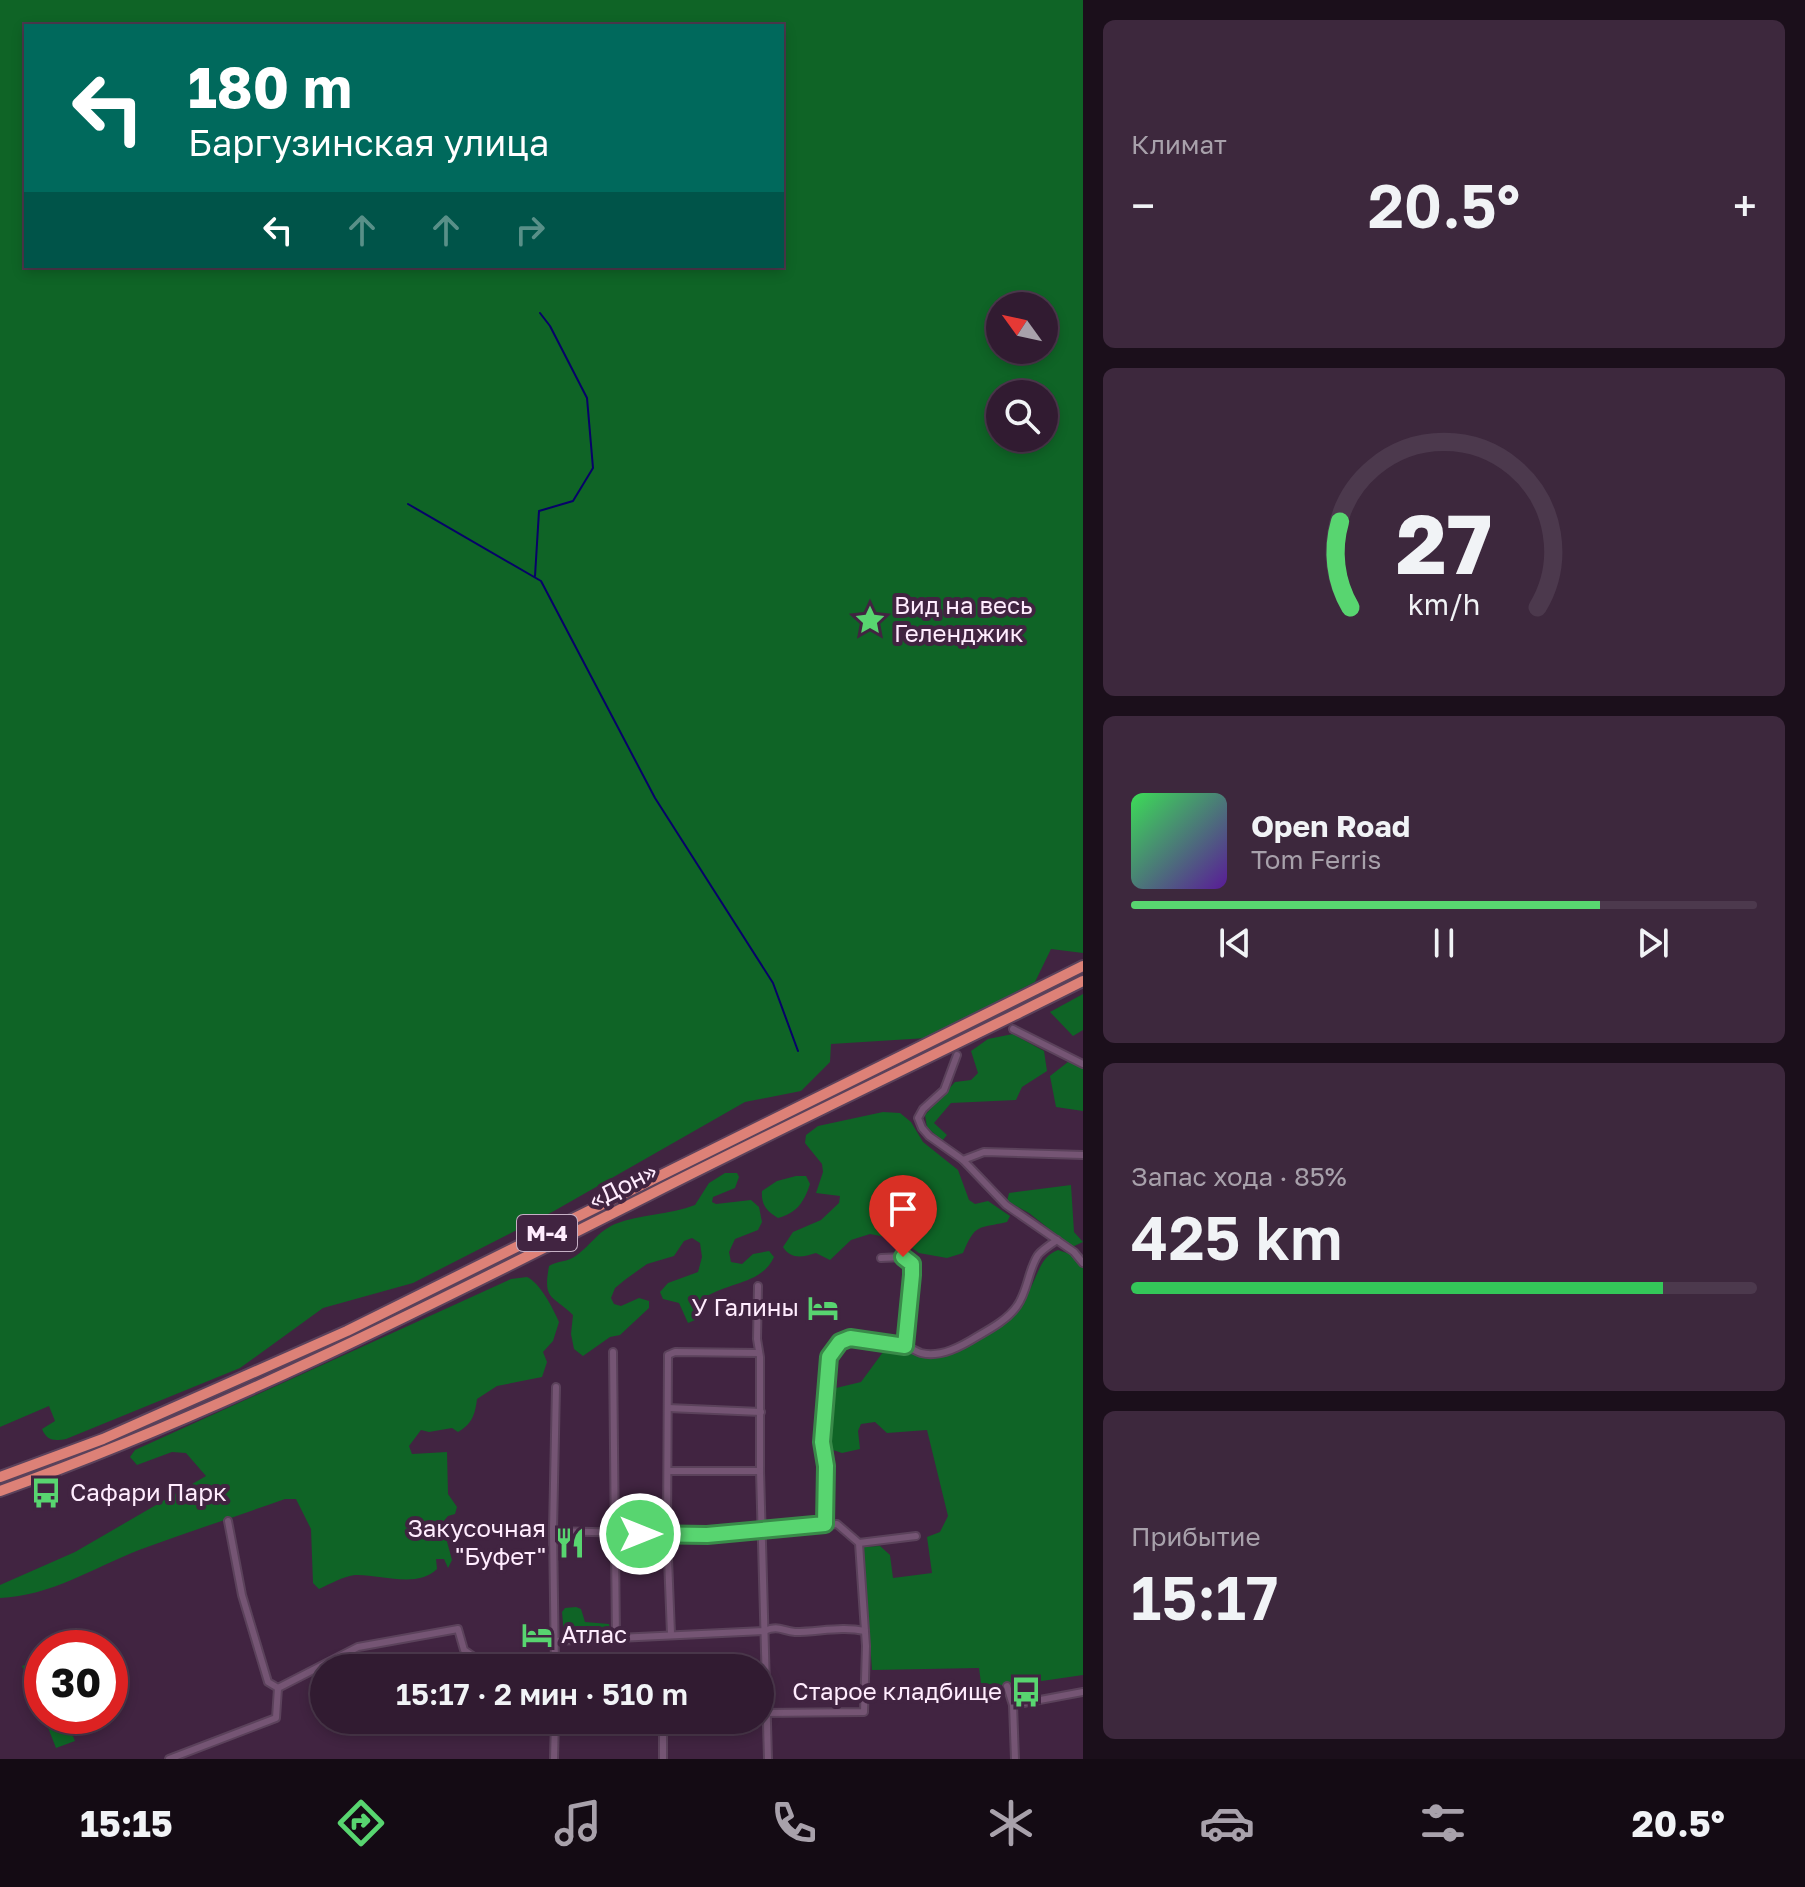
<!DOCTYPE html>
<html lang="ru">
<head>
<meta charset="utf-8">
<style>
	body { margin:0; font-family:"Golos Text",sans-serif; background:#3d283d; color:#f1f3f6; height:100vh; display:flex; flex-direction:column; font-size:30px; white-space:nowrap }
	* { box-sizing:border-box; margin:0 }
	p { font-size:26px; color:#a8a1ab }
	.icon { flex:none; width:44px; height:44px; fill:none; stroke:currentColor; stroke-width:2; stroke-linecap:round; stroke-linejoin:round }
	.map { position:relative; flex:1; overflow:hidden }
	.sheet { display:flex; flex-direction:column; gap:20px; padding:20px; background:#1b0f1b; width:722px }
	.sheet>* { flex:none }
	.guide { position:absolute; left:24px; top:24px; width:760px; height:244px; border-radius:0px; box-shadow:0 4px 12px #0003,0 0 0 2px #4c394d; background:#00695c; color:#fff; overflow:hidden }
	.needle { width:52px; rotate:303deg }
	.buttons { position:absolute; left:986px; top:292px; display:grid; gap:16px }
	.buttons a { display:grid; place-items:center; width:72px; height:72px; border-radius:50%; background:#311b31; box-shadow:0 4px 12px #0003,0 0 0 2px #4c394d; font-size:40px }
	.speed { position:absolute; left:24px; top:1630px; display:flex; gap:16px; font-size:40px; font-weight:700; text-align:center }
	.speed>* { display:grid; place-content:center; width:104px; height:104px; border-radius:50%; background:#311b31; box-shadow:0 4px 12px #0003,0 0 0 2px #4c394d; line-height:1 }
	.speed .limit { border:12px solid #d22; background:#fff; color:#111 }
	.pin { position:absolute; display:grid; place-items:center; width:68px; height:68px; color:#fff; margin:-82px -34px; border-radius:50% 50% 50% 0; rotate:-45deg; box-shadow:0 0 8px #0007 }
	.pin .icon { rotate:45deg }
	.me { position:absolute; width:88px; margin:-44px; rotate:90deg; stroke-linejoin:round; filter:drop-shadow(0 0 6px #0008) }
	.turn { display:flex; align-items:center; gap:28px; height:168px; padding:0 32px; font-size:36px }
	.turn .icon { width:104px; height:104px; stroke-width:2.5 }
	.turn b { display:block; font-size:56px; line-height:68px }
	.lanes { display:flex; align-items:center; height:76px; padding:0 32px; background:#0003; justify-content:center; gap:40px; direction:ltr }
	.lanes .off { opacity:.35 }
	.big { font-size:60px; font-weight:600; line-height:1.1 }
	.sheet .widget { flex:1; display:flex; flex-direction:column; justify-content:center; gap:12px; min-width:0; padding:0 28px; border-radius:12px; background:#3d283d }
	.sheet .dial { align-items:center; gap:0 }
	.dial svg { height:208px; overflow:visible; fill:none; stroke:#4c394d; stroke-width:7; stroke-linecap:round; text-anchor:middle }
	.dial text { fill:#f1f3f6; stroke:none }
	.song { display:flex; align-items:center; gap:24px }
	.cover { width:96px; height:96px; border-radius:12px; background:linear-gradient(135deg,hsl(130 70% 55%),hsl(270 70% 35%)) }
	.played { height:8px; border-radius:4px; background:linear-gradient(90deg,#58d570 75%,#4c394d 75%) }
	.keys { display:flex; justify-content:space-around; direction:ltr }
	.heat { display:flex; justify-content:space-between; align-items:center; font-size:44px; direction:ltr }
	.charge { height:12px; border-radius:6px; background:linear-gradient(90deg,#34c759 85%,#4c394d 0) }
	.trip { position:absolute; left:310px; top:1654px; width:464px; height:80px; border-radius:40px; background:#311b31; box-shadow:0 4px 12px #0003,0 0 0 2px #4c394d; font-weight:600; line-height:80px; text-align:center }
	.tabs { display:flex; height:128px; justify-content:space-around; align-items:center; background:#140b14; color:#a8a1ab }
	.tabs .icon { width:56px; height:56px }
	.tabs .current { color:#58d570 }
	.tabs b { font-size:36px; color:#f1f3f6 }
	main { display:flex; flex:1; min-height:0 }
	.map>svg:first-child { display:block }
</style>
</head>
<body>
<main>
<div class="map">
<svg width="1083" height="1759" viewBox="0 0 1083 1759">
	<rect width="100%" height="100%" fill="#412441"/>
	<!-- green -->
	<g fill="#0f6426" fill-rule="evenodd">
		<path d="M0,0H1083V953L1051,949L1035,982L927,1038L831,1044L830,1062L801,1091L745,1102L554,1211L413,1283L323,1308L240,1368L66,1439C54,1441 47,1441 42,1429L55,1421L49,1406L0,1427ZM26,26H782V266H26ZM1000,306H1044V350H1000ZM1000,394H1044V438H1000Z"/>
		<path d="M1083,994V1030L1073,1036L1050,1012Z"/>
		<path d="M1013,1034L1044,1051L1047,1071L1022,1087L1016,1100L951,1103L934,1123L947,1135L942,1141L927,1127L925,1115L955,1082L971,1080L978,1073L971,1051L988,1039Z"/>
		<path d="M1068,1062L1083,1068V1111L1056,1107L1050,1076Z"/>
		<path d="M883,1112L900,1113L911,1122L923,1142L958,1170L969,1200L975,1204L988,1201L1010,1216L1007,1222C977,1229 976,1223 963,1253L947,1258L930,1255L919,1253L901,1240L870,1234L851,1240L830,1260L816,1253C803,1257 791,1260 783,1247L793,1232L821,1220L839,1203L840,1196L816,1193L823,1172L822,1164L805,1143L806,1135L818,1126Z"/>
		<path d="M725,1173H737L739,1177L735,1188L713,1197L712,1202L716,1204L751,1200L759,1207L762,1222L758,1230L735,1239L729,1252L731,1262L742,1264L753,1254L769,1251L774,1257C762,1284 729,1282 706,1297L702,1317L688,1323L679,1303L663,1299L660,1292L668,1283L698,1272L702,1257L700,1243L692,1238L684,1241L674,1256L647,1264L626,1279L615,1288L611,1298L614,1304L621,1306L639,1298L649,1301V1308L620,1335L610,1337L583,1356L574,1349L571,1334L573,1315C551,1294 543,1300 549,1266C558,1260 567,1263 577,1255C592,1244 597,1232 615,1224C640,1214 670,1215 695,1205L709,1183Z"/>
		<path d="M796,1176H806L810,1184C804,1202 797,1213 778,1218C766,1211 761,1204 762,1191L777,1181Z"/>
		<path d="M1071,1185L1074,1232L1083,1242L1072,1247L1029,1213L1007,1201L1009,1193Z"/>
		<path d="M1058,1250L1070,1254L1083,1268V1675L1007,1686L981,1683L979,1668L872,1670L863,1547L880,1546L890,1555L893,1578L932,1573L927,1537L940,1532L948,1516L927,1430L887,1433L875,1422L861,1424L858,1431L860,1449L842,1453L833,1450C825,1430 827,1407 836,1388L861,1382L886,1348C892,1349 899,1348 905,1350C916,1352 924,1358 935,1357C965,1354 1016,1315 1030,1289C1038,1274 1041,1256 1058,1250Z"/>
		<path d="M527,1277C540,1283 553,1308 559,1322L553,1341L543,1352L547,1362L542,1377L497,1386L477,1399C475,1415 472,1424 458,1432L452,1428L429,1432L421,1430L409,1446L412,1454L447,1452L448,1494L457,1507L455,1514L448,1516L442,1523L452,1560L448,1568L444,1559H436L437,1569C417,1589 380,1574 355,1575C344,1576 330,1584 319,1589L313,1583L311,1529L296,1499H285C237,1516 188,1532 139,1550C93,1568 51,1596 0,1598V1585L75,1552L206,1476L186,1453L172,1452L137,1465L130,1457L135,1450L511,1279Z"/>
		<path d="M576,1607L581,1609L585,1622L609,1624L611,1636L573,1638L564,1635L562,1612L565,1608Z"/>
		<path d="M42,1658V1690L31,1695L24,1679L27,1677L22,1666Z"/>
		<path d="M65,1717L75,1741L56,1748L47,1725Z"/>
	</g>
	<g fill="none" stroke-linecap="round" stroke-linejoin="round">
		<!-- stream -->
		<g stroke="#070269" stroke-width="2">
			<path d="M408,504L541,581L655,798L773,983L798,1051"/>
			<path d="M535,576L539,511L573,501L593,468L587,398L550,326L540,313"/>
		</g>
		<!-- street casing -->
		<g stroke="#5b425b" stroke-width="10">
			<g id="street">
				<path d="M1013,1029L1083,1064"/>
				<path d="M957,1055L944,1090L923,1109L918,1118L922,1128L929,1136L963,1160L1006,1205L1074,1252L1083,1263"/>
				<path d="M963,1160L984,1152L1083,1155"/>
				<path d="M881,1258L903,1257L912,1264L905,1346"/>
				<path d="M758,1286L757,1339L760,1357V1471L768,1759"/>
				<path d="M613,1352L616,1640"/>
				<path d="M668,1408L761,1412"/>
				<path d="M668,1471H760"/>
				<path d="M228,1521L242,1595L268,1682L278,1688"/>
				<path d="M825,1524C826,1489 815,1364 839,1344C850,1334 890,1342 904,1346C910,1347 915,1351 921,1353C941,1358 962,1346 978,1336C992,1328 1008,1319 1017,1306C1028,1291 1028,1270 1038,1255C1042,1250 1051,1244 1057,1240"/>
				<path d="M553,1531L707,1535L837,1524L859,1543L866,1646L864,1712L760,1713"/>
				<path d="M859,1543L916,1536"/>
				<path d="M671,1634L667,1533L668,1355L675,1352L759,1353"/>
				<path d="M555,1641L764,1631C779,1625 782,1631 795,1632C819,1632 841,1626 865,1631"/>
				<path d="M555,1668L553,1531L556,1387"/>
				<path d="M1007,1686L1013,1705L1015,1759"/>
				<path d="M278,1688L358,1647L458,1629L464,1650L477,1659L555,1660"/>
				<path d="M1013,1705L1083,1692"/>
				<path d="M663,1720V1759"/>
				<path d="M169,1759L276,1718L278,1688"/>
				<path d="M554,1759L555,1720"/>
			</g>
		</g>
		<!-- highway casing -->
		<g stroke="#5b425b" stroke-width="14">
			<g id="highway">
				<path d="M0,1477L103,1439L347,1331L1083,966"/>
				<path d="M0,1491C224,1411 437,1302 649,1195C793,1122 939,1053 1083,981"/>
			</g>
		</g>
		<!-- street -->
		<use href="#street" stroke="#755574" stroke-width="6"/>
		<!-- highway -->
		<use href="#highway" stroke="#dd8177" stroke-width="10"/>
	</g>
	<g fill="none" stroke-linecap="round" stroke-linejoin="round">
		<!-- route casing -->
		<g stroke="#398a49" stroke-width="20">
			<path id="route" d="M640,1534L707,1535L825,1524L826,1466L822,1442L829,1357L840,1342L850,1338L905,1346L912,1275V1264L903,1257"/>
		</g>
		<!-- route -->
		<use href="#route" stroke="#58d570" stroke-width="14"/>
	</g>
	<!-- icons -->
	<defs>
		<g id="sight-bare" transform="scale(2.4)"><path d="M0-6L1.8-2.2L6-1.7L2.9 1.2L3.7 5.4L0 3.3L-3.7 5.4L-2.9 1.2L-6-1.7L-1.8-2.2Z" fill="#58d570" stroke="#412441" stroke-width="2.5" paint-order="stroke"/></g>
		<g id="hotel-bare" transform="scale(2.4)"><path d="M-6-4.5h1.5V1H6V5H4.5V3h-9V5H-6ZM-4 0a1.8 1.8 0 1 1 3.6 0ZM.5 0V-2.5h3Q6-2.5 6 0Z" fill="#58d570" stroke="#412441" stroke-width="2.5" paint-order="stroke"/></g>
		<g id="bus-bare" transform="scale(2.4)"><path d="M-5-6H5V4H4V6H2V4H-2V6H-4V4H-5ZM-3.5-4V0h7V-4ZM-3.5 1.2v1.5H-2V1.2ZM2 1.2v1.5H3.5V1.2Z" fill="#58d570" stroke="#412441" stroke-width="2.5" paint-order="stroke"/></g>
		<g id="restaurant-bare" transform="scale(2.4)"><path d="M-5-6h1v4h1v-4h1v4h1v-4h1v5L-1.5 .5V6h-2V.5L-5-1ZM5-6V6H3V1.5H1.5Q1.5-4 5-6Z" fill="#58d570" stroke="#412441" stroke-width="2.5" paint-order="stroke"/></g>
	</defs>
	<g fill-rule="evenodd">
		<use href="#sight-bare" x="870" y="620"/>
		<use href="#hotel-bare" x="823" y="1308"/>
		<use href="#bus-bare" x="46" y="1493"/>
		<use href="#restaurant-bare" x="570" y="1543"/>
		<use href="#hotel-bare" x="537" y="1635"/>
		<use href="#bus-bare" x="1026" y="1692"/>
	</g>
	<g text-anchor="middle" stroke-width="8" stroke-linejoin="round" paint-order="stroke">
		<!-- shield labels -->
		<rect fill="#412441" stroke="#c6b0c5" stroke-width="2" x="517" y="1215" width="60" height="36" rx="6"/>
		<g font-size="22" font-weight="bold" fill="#ffecfe">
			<text x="547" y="1241">М-4</text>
		</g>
		<!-- poi labels -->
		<g font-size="24" fill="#ffecfe" stroke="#412441" text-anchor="start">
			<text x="894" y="614">Вид на весь<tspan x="894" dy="28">Геленджик</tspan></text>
			<text x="799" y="1316" text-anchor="end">У Галины</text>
			<text x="70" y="1501">Сафари Парк</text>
			<text x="546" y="1537" text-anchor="end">Закусочная<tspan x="546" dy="28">"Буфет"</tspan></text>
			<text x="561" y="1643">Атлас</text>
			<text x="1002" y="1700" text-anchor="end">Старое кладбище</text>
		</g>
		<!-- street labels -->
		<g font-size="24" fill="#ffecfe" stroke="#412441">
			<text transform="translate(623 1186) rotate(-27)" y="8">«Дон»</text>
		</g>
	</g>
</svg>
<div class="buttons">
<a><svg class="needle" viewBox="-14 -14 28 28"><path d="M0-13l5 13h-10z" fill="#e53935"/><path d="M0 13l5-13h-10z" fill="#a8a1ab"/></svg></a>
<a><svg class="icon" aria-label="search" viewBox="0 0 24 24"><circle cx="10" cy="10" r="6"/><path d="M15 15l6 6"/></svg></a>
</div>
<div class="speed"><div class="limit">30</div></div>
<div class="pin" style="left:903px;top:1257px;background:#d93025"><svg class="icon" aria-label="arrive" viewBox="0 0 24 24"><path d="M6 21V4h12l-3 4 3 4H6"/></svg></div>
<svg class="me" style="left:640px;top:1534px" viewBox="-20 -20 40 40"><circle r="17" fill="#58d570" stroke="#fff" stroke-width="3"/><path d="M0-11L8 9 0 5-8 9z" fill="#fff"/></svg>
<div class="trip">15:17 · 2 мин · 510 m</div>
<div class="guide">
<div class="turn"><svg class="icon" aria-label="left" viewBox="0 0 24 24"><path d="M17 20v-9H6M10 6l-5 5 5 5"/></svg><div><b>180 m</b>Баргузинская улица</div></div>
<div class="lanes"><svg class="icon" aria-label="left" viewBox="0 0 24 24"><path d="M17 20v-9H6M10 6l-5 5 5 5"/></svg><svg class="icon off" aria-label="ahead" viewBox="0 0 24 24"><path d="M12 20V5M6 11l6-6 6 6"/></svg><svg class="icon off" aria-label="ahead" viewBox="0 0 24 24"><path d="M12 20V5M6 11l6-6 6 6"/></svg><svg class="icon off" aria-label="right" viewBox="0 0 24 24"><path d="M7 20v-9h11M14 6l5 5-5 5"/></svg></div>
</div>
</div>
<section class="sheet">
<div class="widget"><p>Климат</p>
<div class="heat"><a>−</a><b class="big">20.5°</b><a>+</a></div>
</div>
<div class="widget dial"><svg viewBox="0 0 100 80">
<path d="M14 69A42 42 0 1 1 86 69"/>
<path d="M14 69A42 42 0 0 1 10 36" stroke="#58d570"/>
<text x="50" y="56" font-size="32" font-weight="700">27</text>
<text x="50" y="72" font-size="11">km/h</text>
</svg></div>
<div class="widget">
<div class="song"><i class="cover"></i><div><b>Open Road</b><p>Tom Ferris</p></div></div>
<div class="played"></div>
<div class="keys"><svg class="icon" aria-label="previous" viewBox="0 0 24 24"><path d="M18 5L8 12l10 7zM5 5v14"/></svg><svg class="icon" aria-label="pause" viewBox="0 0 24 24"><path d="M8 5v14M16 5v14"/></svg><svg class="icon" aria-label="next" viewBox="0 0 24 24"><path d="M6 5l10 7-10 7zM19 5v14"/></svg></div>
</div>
<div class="widget"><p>Запас хода · 85%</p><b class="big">425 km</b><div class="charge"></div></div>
<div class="widget"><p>Прибытие</p><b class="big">15:17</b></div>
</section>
</main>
<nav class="tabs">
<b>15:15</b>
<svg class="icon current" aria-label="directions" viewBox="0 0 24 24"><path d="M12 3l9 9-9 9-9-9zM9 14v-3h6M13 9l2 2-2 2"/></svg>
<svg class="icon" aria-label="music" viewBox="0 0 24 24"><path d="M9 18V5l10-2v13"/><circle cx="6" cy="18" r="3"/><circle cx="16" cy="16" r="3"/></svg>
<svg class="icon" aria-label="phone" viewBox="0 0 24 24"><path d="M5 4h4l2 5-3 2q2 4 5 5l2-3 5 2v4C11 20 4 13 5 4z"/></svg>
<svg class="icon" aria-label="climate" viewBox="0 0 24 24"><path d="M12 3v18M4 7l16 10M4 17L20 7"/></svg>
<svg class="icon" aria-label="car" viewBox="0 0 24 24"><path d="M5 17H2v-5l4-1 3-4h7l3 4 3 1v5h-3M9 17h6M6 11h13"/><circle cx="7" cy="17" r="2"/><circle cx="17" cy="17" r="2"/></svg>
<svg class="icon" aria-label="filters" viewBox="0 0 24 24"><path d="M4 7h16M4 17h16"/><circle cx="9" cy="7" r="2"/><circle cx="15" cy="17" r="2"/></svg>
<b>20.5°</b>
</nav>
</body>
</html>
